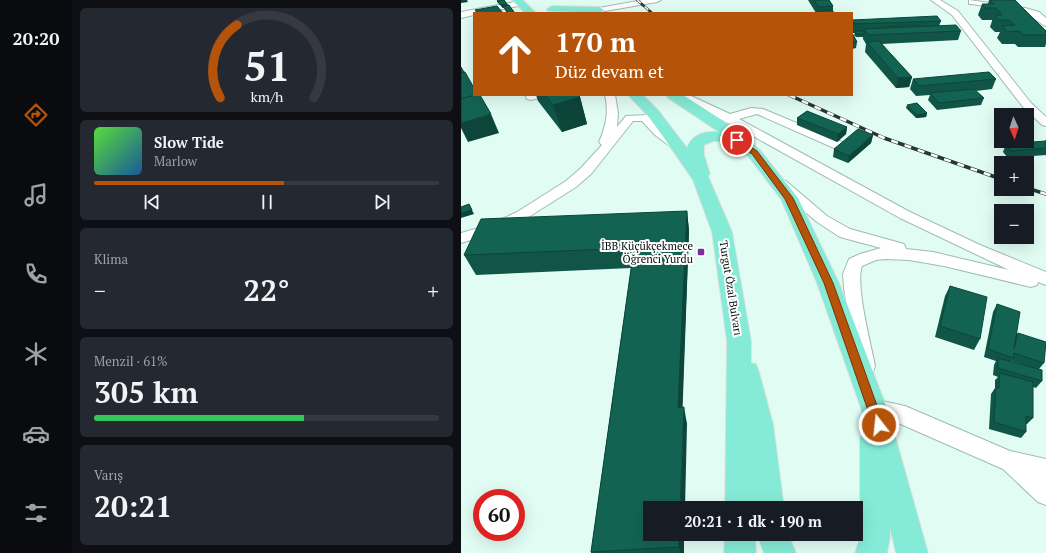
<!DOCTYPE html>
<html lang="tr">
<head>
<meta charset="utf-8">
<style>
	body { margin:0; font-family:"PT Serif",serif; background:#242831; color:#f1f3f6; height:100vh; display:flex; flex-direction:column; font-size:15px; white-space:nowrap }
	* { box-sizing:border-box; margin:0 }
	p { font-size:13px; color:#9ea1a6 }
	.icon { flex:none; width:22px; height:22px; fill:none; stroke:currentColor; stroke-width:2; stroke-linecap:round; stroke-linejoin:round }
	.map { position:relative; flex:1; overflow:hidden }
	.side { display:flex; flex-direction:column; gap:8px; padding:8px; background:#0d0f14; width:389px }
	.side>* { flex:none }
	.top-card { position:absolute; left:12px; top:12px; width:380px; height:84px; border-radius:0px; box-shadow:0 4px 16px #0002; background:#b45309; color:#fff; overflow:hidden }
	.needle { width:26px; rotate:177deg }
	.fabs { position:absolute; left:533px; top:108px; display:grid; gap:8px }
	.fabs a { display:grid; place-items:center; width:40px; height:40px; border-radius:0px; background:#171b24; box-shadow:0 4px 16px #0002; font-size:20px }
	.speed { position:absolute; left:12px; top:489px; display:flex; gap:8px; font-size:20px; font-weight:700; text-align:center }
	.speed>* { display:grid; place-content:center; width:52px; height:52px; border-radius:50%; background:#171b24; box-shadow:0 4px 16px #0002; line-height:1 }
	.speed .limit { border:6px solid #d22; background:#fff; color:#111 }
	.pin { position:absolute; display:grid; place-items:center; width:34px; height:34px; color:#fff; margin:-17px; border:2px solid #fff; border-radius:50%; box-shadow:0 1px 4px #0007 }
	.me { position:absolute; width:44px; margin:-22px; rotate:344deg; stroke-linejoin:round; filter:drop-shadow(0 0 3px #0008) }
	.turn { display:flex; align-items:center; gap:14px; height:84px; padding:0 16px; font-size:18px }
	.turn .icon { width:52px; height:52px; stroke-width:2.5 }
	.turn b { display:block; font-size:28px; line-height:34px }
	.big { font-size:30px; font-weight:800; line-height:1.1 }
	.side .widget { flex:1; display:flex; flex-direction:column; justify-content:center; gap:6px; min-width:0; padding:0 14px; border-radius:6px; background:#242831 }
	.side .dial { align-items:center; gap:0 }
	.dial svg { height:104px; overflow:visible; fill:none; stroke:#363941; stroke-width:7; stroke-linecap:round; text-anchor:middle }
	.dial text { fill:#f1f3f6; stroke:none }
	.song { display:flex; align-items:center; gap:12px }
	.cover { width:48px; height:48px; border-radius:6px; background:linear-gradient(135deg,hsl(110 70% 55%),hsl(210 70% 35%)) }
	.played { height:4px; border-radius:2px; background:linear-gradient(90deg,#b45309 55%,#363941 55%) }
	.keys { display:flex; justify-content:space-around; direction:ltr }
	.heat { display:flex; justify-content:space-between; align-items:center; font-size:22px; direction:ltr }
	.charge { height:6px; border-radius:3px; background:linear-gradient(90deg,#34c759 61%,#363941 0) }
	.trip { position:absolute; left:182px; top:501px; width:220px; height:40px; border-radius:0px; background:#171b24; box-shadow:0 4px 16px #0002; font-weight:800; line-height:40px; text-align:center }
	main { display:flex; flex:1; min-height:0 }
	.tab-bar { display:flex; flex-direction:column; width:72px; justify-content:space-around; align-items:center; background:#090b0e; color:#9ea1a6 }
	.tab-bar .icon { width:28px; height:28px }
	.tab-bar .on { color:#b45309 }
	.tab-bar b { font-size:18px; color:#f1f3f6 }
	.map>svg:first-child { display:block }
</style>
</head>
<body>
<main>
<nav class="tab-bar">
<b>20:20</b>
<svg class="icon on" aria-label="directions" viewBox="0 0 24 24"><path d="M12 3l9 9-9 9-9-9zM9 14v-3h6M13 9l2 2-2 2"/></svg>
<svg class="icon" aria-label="music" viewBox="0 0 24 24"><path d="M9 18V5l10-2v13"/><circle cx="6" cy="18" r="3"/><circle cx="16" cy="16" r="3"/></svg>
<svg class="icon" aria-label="phone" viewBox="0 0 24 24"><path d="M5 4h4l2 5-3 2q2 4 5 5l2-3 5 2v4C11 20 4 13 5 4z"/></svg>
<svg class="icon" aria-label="climate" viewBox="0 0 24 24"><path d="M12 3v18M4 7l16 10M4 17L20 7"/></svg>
<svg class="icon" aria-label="car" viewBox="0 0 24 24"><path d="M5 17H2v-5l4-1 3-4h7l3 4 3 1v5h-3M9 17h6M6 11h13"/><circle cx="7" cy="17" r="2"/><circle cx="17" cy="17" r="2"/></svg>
<svg class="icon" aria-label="filters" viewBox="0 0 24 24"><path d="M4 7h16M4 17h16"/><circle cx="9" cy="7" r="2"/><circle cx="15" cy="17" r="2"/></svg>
</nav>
<section class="side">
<div class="widget dial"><svg viewBox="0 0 100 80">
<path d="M14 69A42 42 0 1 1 86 69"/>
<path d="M14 69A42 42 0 0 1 27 13" stroke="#b45309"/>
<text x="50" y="56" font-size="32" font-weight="700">51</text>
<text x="50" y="72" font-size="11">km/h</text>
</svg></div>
<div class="widget">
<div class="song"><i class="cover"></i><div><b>Slow Tide</b><p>Marlow</p></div></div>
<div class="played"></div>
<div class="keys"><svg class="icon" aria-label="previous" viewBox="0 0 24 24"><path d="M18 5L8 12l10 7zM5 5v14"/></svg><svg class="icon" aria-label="pause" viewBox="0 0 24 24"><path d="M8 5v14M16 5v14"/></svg><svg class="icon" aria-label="next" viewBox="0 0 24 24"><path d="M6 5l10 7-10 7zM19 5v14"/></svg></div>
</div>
<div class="widget"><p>Klima</p>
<div class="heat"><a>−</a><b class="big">22°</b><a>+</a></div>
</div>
<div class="widget"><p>Menzil · 61%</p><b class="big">305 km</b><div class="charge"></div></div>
<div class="widget"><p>Varış</p><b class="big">20:21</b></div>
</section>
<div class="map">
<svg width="585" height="553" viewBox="0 0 585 553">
	<rect width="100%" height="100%" fill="#e0fcf3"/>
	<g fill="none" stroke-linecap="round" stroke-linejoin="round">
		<!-- minor casing -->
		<g stroke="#a0bbb3" stroke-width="2">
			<g id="minor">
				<path d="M182,0H200L196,2L138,12L134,10L138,8Z"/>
				<path d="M470,0H479L497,11L570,103L585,117V126L581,125L562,107L491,15Z"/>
				<path d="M508,0L564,8L578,12L585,18V26C578,24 573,16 564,13C547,8 528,7 511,4H508Z"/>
				<path d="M59,1H62V5L22,13H13V15L0,18V12Z"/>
				<path d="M66,95H82L81,97L70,100L66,99L65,97Z"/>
				<path d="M144,95H154L157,113L156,127L165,116L187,115L192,118L202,129L224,147L222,150H214L194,135L181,121H172L130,174L115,187L66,218L38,231L0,243V233L28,225L56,212L105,181L120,168L141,145L138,142C145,126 148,112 144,95Z"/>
				<path d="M214,95H228L269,114L290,108L302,109L381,142L383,145L381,148H373L296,114L278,119L449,212L519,245L585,272V285L577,282L576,285L570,287L483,266L448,260L425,259L415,260L401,266C394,285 410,344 414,366L412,372L405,374L398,372L396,366L383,288L382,274L388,259L399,254L420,248L379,237L356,222L315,187L313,184L315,181L320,180L325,181L366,216L389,229L443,244L445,249L472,252L548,270L439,218L283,131L215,97Z"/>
				<path d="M412,393L419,396L421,401L444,406L549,451L585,459V505L577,502L542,469L435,422C425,419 416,421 407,417L402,402L405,396Z"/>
			</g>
		</g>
		<!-- major casing -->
		<g stroke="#e1e2e2" stroke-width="2">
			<g id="major">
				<path d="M51,0H62L75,13H64Z"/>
				<path d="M91,6L138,7L143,10L139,13L87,11L86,9Z"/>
				<path d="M167,95H182L197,110L226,148C231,134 244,131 258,132L207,98L205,95H222L264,122L299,150L337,198L378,283L427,411L467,553H435L429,528V538L426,553H394L399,538V438L405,428L401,411L356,283L320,199L287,156L275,146L264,142L253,141L243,145V155L249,174L247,176L271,232L290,341V363L295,364L298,372L312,424L323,508H264L266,341L251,232L232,180L201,135L187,116Z"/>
				<path d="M264,534H294L295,553H263Z"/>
				<path d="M296,534H327L335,553H303Z"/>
			</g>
		</g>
		<!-- minor -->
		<use href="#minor" fill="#fff" fill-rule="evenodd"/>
		<!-- major -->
		<use href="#major" fill="#85ebd6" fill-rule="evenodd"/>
		<!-- rail-far1 casing -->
		<g stroke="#2a3633" stroke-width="2.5">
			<path id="rail-far1" d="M176,0L191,13"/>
		</g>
		<!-- rail casing -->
		<g stroke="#2a3633" stroke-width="3.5">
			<g id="rail">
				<path d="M328,95L423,138L540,179"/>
				<path d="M566,188L585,194"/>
			</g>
		</g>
		<!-- rail-far1 -->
		<use href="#rail-far1" stroke="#fff" stroke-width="1.5" stroke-dasharray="5" stroke-linecap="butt"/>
		<!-- rail -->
		<use href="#rail" stroke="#fff" stroke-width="2.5" stroke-dasharray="7" stroke-linecap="butt"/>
	</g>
	<!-- wall -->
	<g fill="#105547" fill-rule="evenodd">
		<path d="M36,0H43L54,13H46L43,8H42L36,2Z"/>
		<path d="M347,0H368L372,6V11L373,13H355Z"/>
		<path d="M528,0H554L585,31V44L584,47H557L554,44H541L536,38L539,32H534L529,27L531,21V20H521L517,15L521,4H527Z"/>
		<path d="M391,20L480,21L478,26L500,31L497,40L421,44L451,77L448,87L435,88L404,52L405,44L402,39V37H395L393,35L394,33H391Z"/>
		<path d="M391,33L396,42L395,48L391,49Z"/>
		<path d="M452,79H535L531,89L515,91L523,98L520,105L476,110L467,100L469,95L455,96L449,89Z"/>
		<path d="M75,95H117L119,97L126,124L101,132L77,101Z"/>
		<path d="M446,105L466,113L465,117L455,118L445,108Z"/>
		<path d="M336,118L386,127L385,134L376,142L336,125Z"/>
		<path d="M412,135L410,143L387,163L372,157L373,149Z"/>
		<path d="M584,140H585V155L547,158L542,152L545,144L584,142Z"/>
		<path d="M226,211L228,231L221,407L226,424L189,534H223V553H130V552L170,268L15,275L3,255Z"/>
		<path d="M489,286L519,339L513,350L474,337L484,296Z"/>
		<path d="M536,304L556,335L557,333L583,363L578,369L581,381L575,388L572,387V418L566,424H565V432L560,438L528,429L530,394L534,388V380L537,377L532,375L533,365L535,361L523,357L532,312ZM550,361L563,365L550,362Z"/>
	</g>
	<!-- shaded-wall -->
	<g fill="#0d453a">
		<path d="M0,0H6L7,2L0,3Z"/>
		<path d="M46,4L48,7L42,6L43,8H42L40,5Z"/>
		<path d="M451,77L448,87L435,88L437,78Z"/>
		<path d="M119,97L126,124L101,132L92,105Z"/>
		<path d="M466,113L465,117L455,118L456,115Z"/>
		<path d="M30,114L38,133L7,142L0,128V123Z"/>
		<path d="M386,127L385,134L376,142L377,134Z"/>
		<path d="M412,135L410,143L387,163L388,156Z"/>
		<path d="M8,204L13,214L0,218V213Z"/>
		<path d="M226,211L228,231L221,424L217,408Z"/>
		<path d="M223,407L226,424L224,508H219Z"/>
		<path d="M218,534H223V553H220L218,547Z"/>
	</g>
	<!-- building -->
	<g fill="#136353" stroke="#0d453a">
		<path d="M36,0H43L46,4L40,5Z"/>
		<path d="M353,0H368L372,6L357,7Z"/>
		<path d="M529,0H554L585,31V35H562L559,31L546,32L541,26L554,25L548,20H538L534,15H541L535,8H525L521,4H533Z"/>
		<path d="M48,5L53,12L47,13L42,6Z"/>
		<path d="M36,6L42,13H16L14,10Z"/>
		<path d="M371,10L373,13H361L360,11Z"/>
		<path d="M476,16L480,21L393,24L391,21V20Z"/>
		<path d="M456,25L458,27L422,29L421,27Z"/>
		<path d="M495,25L500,31L407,35L403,29Z"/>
		<path d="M394,31H403V34H395Z"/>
		<path d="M391,33L396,42H391Z"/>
		<path d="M418,41L451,77L437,78L406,42Z"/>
		<path d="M0,67L3,72L0,73Z"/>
		<path d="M4,72L13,88V95H14L0,99V73Z"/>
		<path d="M528,72L535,79L458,86L452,79Z"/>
		<path d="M513,89L523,98L478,103L469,93Z"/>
		<path d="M14,95H19L30,114L0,123V99Z"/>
		<path d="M84,95H117L119,97L92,105Z"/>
		<path d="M456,103L466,113L456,115L446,105Z"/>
		<path d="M346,111L386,127L377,134L336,118Z"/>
		<path d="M397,129L412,135L388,156L373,149Z"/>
		<path d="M585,141V148L550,151L545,144Z"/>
		<path d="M8,204L11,210L0,213V207Z"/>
		<path d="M226,211L217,408L223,407L219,508H189V534H218V547L130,552L173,248L3,255L20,219Z"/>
		<path d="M489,286L526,297L519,339L479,326Z"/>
		<path d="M536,304L559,312L553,349L557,333L585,342L583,363L553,353L552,358L527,349Z"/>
		<path d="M537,358L581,370V381L537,368Z"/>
		<path d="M539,373L572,382V418L565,416V432L533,422L535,387L538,388Z"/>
	</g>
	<!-- route -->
	<path fill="#b45309" stroke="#753606" d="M276,138L296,151L332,198L372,283L423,425L422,429L418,431L413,429L412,425L363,283L324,199L291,154L273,142V139Z"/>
	<!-- markers -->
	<rect fill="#812e9d" stroke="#fff" stroke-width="1.5" x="236" y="248" width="8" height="8" rx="2"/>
	<g text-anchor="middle" stroke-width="4" stroke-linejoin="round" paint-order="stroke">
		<!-- poi labels -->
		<g font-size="11" fill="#050e0c" stroke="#fff" text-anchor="end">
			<text x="232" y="250">İBB Küçükçekmece<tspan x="232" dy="13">Öğrenci Yurdu</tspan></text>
		</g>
		<!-- street labels -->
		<g font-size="11" fill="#050e0c" stroke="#fff">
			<text transform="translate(270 288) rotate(81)" y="4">Turgut Özal Bulvarı</text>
		</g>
	</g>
</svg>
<div class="fabs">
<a><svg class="needle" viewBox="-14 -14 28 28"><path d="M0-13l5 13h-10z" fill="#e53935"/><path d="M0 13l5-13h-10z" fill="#9ea1a6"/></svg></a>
<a>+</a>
<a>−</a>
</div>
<div class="speed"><div class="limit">60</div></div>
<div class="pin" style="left:276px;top:140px;background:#d93025"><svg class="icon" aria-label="arrive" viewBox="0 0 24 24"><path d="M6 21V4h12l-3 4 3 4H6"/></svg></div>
<svg class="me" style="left:418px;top:425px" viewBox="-20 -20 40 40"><circle r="17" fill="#b45309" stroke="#fff" stroke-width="3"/><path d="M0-11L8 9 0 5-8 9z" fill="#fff"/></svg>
<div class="trip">20:21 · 1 dk · 190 m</div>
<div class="top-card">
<div class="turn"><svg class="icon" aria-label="ahead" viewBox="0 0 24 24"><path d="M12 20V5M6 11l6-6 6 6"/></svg><div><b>170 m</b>Düz devam et</div></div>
</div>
</div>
</main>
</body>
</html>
